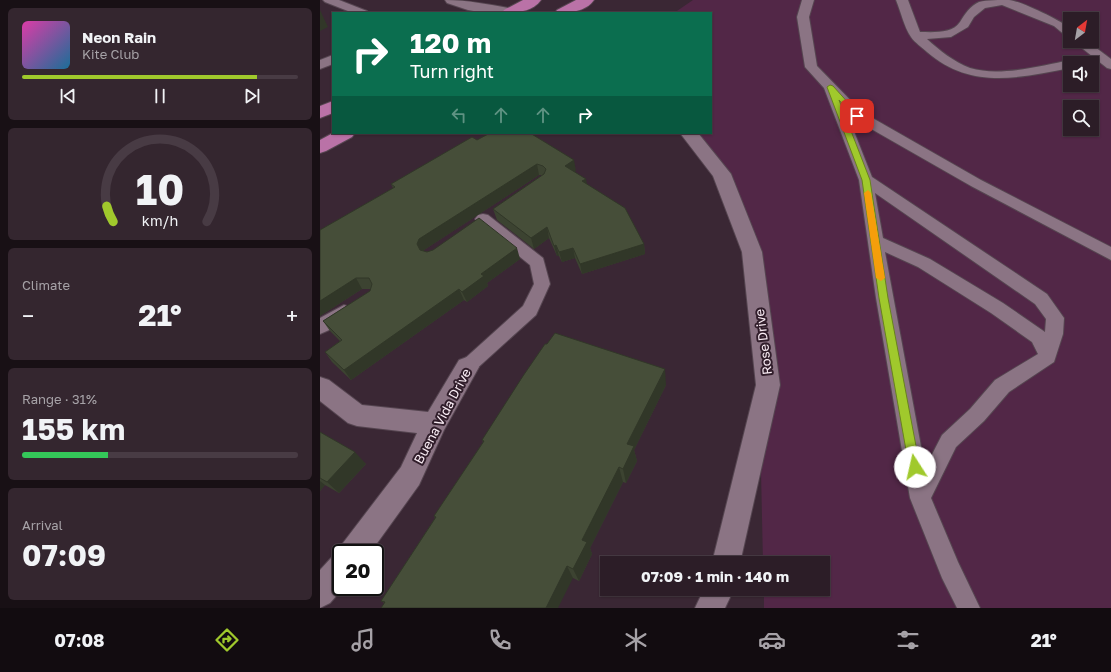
<!DOCTYPE html>
<html lang="en">
<head>
<meta charset="utf-8">
<style>
	body { margin:0; font-family:"Golos Text",sans-serif; background:#34262f; color:#f1f3f6; height:100vh; display:flex; flex-direction:column; font-size:15px; white-space:nowrap }
	* { box-sizing:border-box; margin:0 }
	p { font-size:13px; color:#a6a2a7 }
	.icon { flex:none; width:22px; height:22px; fill:none; stroke:currentColor; stroke-width:2; stroke-linecap:round; stroke-linejoin:round }
	.map { position:relative; flex:1; overflow:hidden }
	.panel { display:flex; flex-direction:column; gap:8px; padding:8px; background:#181015; width:320px }
	.panel>* { flex:none }
	.top-card { position:absolute; left:12px; top:12px; width:380px; height:122px; border-radius:0px; box-shadow:0 1px 3px #0004,0 0 0 1px #483b44; background:#0b6e4f; color:#fff; overflow:hidden }
	.needle { width:26px; rotate:31deg }
	.tools { position:absolute; left:743px; top:12px; display:grid; gap:8px }
	.tools a { display:grid; place-items:center; width:36px; height:36px; border-radius:0px; background:#2c1d27; box-shadow:0 1px 3px #0004,0 0 0 1px #483b44; font-size:20px }
	.speed { position:absolute; left:12px; top:544px; display:flex; gap:8px; font-size:20px; font-weight:700; text-align:center }
	.speed>* { display:grid; place-content:center; width:52px; height:52px; border-radius:50%; background:#2c1d27; box-shadow:0 1px 3px #0004,0 0 0 1px #483b44; line-height:1 }
	.speed .limit { border:2px solid #111; border-radius:6px; background:#fff; color:#111 }
	.pin { position:absolute; display:grid; place-items:center; width:34px; height:34px; color:#fff; margin:-17px; border-radius:8px; box-shadow:0 2px 6px #0006 }
	.me { position:absolute; width:44px; margin:-22px; rotate:350deg; stroke-linejoin:round; filter:drop-shadow(0 0 3px #0008) }
	.turn { display:flex; align-items:center; gap:14px; height:84px; padding:0 12px; font-size:18px }
	.turn .icon { width:52px; height:52px; stroke-width:2.5 }
	.turn b { display:block; font-size:28px; line-height:34px }
	.lanes { display:flex; align-items:center; height:38px; padding:0 12px; background:#0003; justify-content:center; gap:20px; direction:ltr }
	.lanes .off { opacity:.35 }
	.big { font-size:30px; font-weight:700; line-height:1.1 }
	.panel .widget { flex:1; display:flex; flex-direction:column; justify-content:center; gap:6px; min-width:0; padding:0 14px; border-radius:6px; background:#34262f }
	.panel .dial { align-items:center; gap:0 }
	.dial svg { height:104px; overflow:visible; fill:none; stroke:#483b44; stroke-width:7; stroke-linecap:round; text-anchor:middle }
	.dial text { fill:#f1f3f6; stroke:none }
	.song { display:flex; align-items:center; gap:12px }
	.cover { width:48px; height:48px; border-radius:6px; background:linear-gradient(135deg,hsl(320 70% 55%),hsl(200 70% 35%)) }
	.played { height:4px; border-radius:2px; background:linear-gradient(90deg,#a0c92c 85%,#483b44 85%) }
	.keys { display:flex; justify-content:space-around; direction:ltr }
	.heat { display:flex; justify-content:space-between; align-items:center; font-size:22px; direction:ltr }
	.charge { height:6px; border-radius:3px; background:linear-gradient(90deg,#34c759 31%,#483b44 0) }
	.trip { position:absolute; left:280px; top:556px; width:230px; height:40px; border-radius:0px; background:#2c1d27; box-shadow:0 1px 3px #0004,0 0 0 1px #483b44; font-weight:700; line-height:40px; text-align:center }
	.menu { display:flex; height:64px; justify-content:space-around; align-items:center; background:#120c10; color:#a6a2a7 }
	.menu .icon { width:28px; height:28px }
	.menu .active { color:#a0c92c }
	.menu b { font-size:18px; color:#f1f3f6 }
	main { display:flex; flex:1; min-height:0 }
	.map>svg:first-child { display:block }
</style>
</head>
<body>
<main>
<section class="panel">
<div class="widget">
<div class="song"><i class="cover"></i><div><b>Neon Rain</b><p>Kite Club</p></div></div>
<div class="played"></div>
<div class="keys"><svg class="icon" aria-label="previous" viewBox="0 0 24 24"><path d="M18 5L8 12l10 7zM5 5v14"/></svg><svg class="icon" aria-label="pause" viewBox="0 0 24 24"><path d="M8 5v14M16 5v14"/></svg><svg class="icon" aria-label="next" viewBox="0 0 24 24"><path d="M6 5l10 7-10 7zM19 5v14"/></svg></div>
</div>
<div class="widget dial"><svg viewBox="0 0 100 80">
<path d="M14 69A42 42 0 1 1 86 69"/>
<path d="M14 69A42 42 0 0 1 9 57" stroke="#a0c92c"/>
<text x="50" y="56" font-size="32" font-weight="700">10</text>
<text x="50" y="72" font-size="11">km/h</text>
</svg></div>
<div class="widget"><p>Climate</p>
<div class="heat"><a>−</a><b class="big">21°</b><a>+</a></div>
</div>
<div class="widget"><p>Range · 31%</p><b class="big">155 km</b><div class="charge"></div></div>
<div class="widget"><p>Arrival</p><b class="big">07:09</b></div>
</section>
<div class="map">
<svg width="791" height="608" viewBox="0 0 791 608">
	<rect width="100%" height="100%" fill="#3a2734"/>
	<!-- green -->
	<path fill="#522747" fill-rule="evenodd" d="M373,0H791V608H444V589H503V563H443L437,290L380,133H391V13H354ZM750,19H772V41H750ZM750,63H772V85H750ZM750,107H772V129H750Z"/>
	<g fill="none" stroke-linecap="round" stroke-linejoin="round">
		<!-- lane casing -->
		<g stroke="#554550" stroke-width="2">
			<g id="lane">
				<path d="M3,0H19L47,11L49,13H33L5,2Z"/>
				<path d="M482,0H494L489,17L497,66L542,112L661,180L791,247V260L651,186L532,118L526,111L552,177L727,294L744,318L743,334L734,362L689,392L664,421L636,447L611,498L638,562L660,608H637L622,578L590,498L556,298L539,180L504,88L485,67L477,17ZM555,193L715,304L726,319L725,332L683,303L610,259L563,238ZM565,252L598,267L671,313L712,342L718,354L675,380L650,409L622,435L605,468Z"/>
				<path d="M576,0H588L600,32C613,32 632,34 640,22C645,14 650,6 659,2C667,0 680,0 689,0C701,1 741,21 750,28V38L746,36L734,26L682,5L665,8L654,17L648,27L631,37L607,39C619,50 634,62 650,68C679,77 721,66 750,60L755,63H750V68C698,78 651,90 607,52C602,47 595,43 591,37C584,27 581,12 576,0Z"/>
				<path d="M753,41H767L791,59V69L787,68Z"/>
				<path d="M13,55V64L0,69V60Z"/>
				<path d="M163,214L168,215L223,258L230,284L216,315L153,372L147,375L141,372L138,367L141,362L203,306L214,284L210,265L158,223L155,219L158,215Z"/>
				<path d="M24,305L30,307L33,312C27,322 10,330 0,334V318Z"/>
			</g>
		</g>
		<!-- street casing -->
		<g stroke="#554550" stroke-width="2">
			<path id="street" d="M147,357L155,360L159,367L124,430L99,485L50,553H21V587H24L10,603L0,608V570L11,558L19,554L23,543L81,467L97,433L37,426L28,423L0,401V377L9,380L42,405L108,412L139,360Z"/>
		</g>
		<!-- secondary casing -->
		<g stroke="#554550" stroke-width="2">
			<g id="secondary">
				<path d="M125,0C149,0 171,5 195,9L200,10L202,13H165L148,10L127,3Z"/>
				<path d="M360,133H378L411,174L442,252L460,385L420,563H392L436,385L422,252L393,176Z"/>
				<path d="M384,589H414L405,608H375Z"/>
			</g>
		</g>
		<!-- primary casing -->
		<g stroke="#554550" stroke-width="2">
			<g id="primary">
				<path d="M203,0H221C213,12 195,13 182,13L184,10Z"/>
				<path d="M256,0H274C266,12 248,13 235,13L237,10Z"/>
				<path d="M13,101V113L0,118V106Z"/>
				<path d="M13,133H35L32,137L6,151L0,153V140Z"/>
			</g>
		</g>
		<!-- lane -->
		<use href="#lane" fill="#8b7484" fill-rule="evenodd"/>
		<!-- street -->
		<use href="#street" fill="#8b7484" fill-rule="evenodd"/>
		<!-- secondary -->
		<use href="#secondary" fill="#8b7484" fill-rule="evenodd"/>
		<!-- primary -->
		<use href="#primary" fill="#ba72a7" fill-rule="evenodd"/>
	</g>
	<!-- wall -->
	<g fill="#3c4331">
		<path d="M157,140L256,171H254L324,244L325,254L262,274L255,258L242,262L239,256H237L229,238L214,249L177,220L173,209L222,175H219L104,250L103,251L107,252L200,259L167,283L168,286L147,302L144,300L31,380L12,362L5,352L20,341L10,331L3,321L50,291L51,289H42L0,316V230L73,188L71,184Z"/>
		<path d="M346,385L314,450L317,461L306,483L303,482L270,548L272,554L259,581L253,578L64,603L61,601L115,518L114,516L163,442L162,440Z"/>
		<path d="M0,432L46,464L19,493L5,485L0,491Z"/>
	</g>
	<!-- shaded-wall -->
	<g fill="#313728">
		<path d="M0,10L8,27L0,31Z"/>
		<path d="M254,160L256,171L247,176L245,166Z"/>
		<path d="M217,164L219,175L104,250L102,254L97,244L99,239Z"/>
		<path d="M266,179L268,189L262,181Z"/>
		<path d="M227,227L229,238L214,249L211,238Z"/>
		<path d="M324,244L325,254L262,274L260,264Z"/>
		<path d="M236,245L239,256H237L234,246Z"/>
		<path d="M197,248L200,259L167,283L168,286L147,302L142,292L161,274Z"/>
		<path d="M253,248L255,258L242,262L239,252Z"/>
		<path d="M36,278L42,289L0,316V301Z"/>
		<path d="M139,289L144,300L31,380L24,370Z"/>
		<path d="M345,369L346,385L314,450L317,461L306,483L303,469L307,444Z"/>
		<path d="M35,452L46,464L19,493L7,482Z"/>
		<path d="M299,467L303,482L270,548L272,554L259,581L253,569L262,540Z"/>
		<path d="M0,481L5,485L0,491Z"/>
		<path d="M247,566L253,578L238,608H226Z"/>
	</g>
	<!-- building -->
	<g fill="#464e39" stroke="#313728">
		<path d="M170,133H210L254,160L245,166L266,179L262,181L305,208L324,244L260,264L253,248L239,252L236,245L234,246L227,227L211,238L173,209L224,174L226,169L223,166L217,164L99,239L97,244L100,250L107,252L113,250L159,218L197,248L161,274L164,276L142,292L139,289L24,370L5,352L22,340L3,321L50,291L52,284L49,278H36L0,301V230L75,187L71,184L152,137L157,140Z"/>
		<path d="M235,333L345,369L307,444L314,446L303,469L299,467L262,540L267,542L253,569L247,566L226,608H61L65,602L61,601L116,517L114,516L164,441L162,440L203,376L225,344H227Z"/>
		<path d="M0,432L35,452L7,482L0,478Z"/>
	</g>
	<!-- route -->
	<path fill="#a0c92c" stroke="#68831d" d="M510,85L513,86L540,116L537,118L534,117L519,100L550,180L568,298L600,467L599,471L595,472L591,471L589,467L559,298L542,180L507,87Z"/>
	<!-- slow -->
	<path fill="#f59e0b" d="M548,190L551,193L565,278L561,281L556,278L544,193Z"/>
	<g text-anchor="middle" stroke-width="4" stroke-linejoin="round" paint-order="stroke">
		<!-- street labels -->
		<g font-size="13" fill="#faedf5" stroke="#301d2a">
			<text transform="translate(443 342) rotate(-97)" y="5">Rose Drive</text>
			<text transform="translate(122 416) rotate(-62)" y="5">Buena Vida Drive</text>
		</g>
	</g>
</svg>
<div class="tools">
<a><svg class="needle" viewBox="-14 -14 28 28"><path d="M0-13l5 13h-10z" fill="#e53935"/><path d="M0 13l5-13h-10z" fill="#a6a2a7"/></svg></a>
<a><svg class="icon" aria-label="sound" viewBox="0 0 24 24"><path d="M4 9h4l5-4v14l-5-4H4zM17 9q2 3 0 6"/></svg></a>
<a><svg class="icon" aria-label="search" viewBox="0 0 24 24"><circle cx="10" cy="10" r="6"/><path d="M15 15l6 6"/></svg></a>
</div>
<div class="speed"><div class="limit">20</div></div>
<div class="pin" style="left:537px;top:116px;background:#d93025"><svg class="icon" aria-label="arrive" viewBox="0 0 24 24"><path d="M6 21V4h12l-3 4 3 4H6"/></svg></div>
<svg class="me" style="left:595px;top:467px" viewBox="-20 -20 40 40"><circle r="19" fill="#fff"/><path d="M0-13L10 11 0 6-10 11z" fill="#a0c92c"/></svg>
<div class="trip">07:09 · 1 min · 140 m</div>
<div class="top-card">
<div class="turn"><svg class="icon" aria-label="right" viewBox="0 0 24 24"><path d="M7 20v-9h11M14 6l5 5-5 5"/></svg><div><b>120 m</b>Turn right</div></div>
<div class="lanes"><svg class="icon off" aria-label="left" viewBox="0 0 24 24"><path d="M17 20v-9H6M10 6l-5 5 5 5"/></svg><svg class="icon off" aria-label="ahead" viewBox="0 0 24 24"><path d="M12 20V5M6 11l6-6 6 6"/></svg><svg class="icon off" aria-label="ahead" viewBox="0 0 24 24"><path d="M12 20V5M6 11l6-6 6 6"/></svg><svg class="icon" aria-label="right" viewBox="0 0 24 24"><path d="M7 20v-9h11M14 6l5 5-5 5"/></svg></div>
</div>
</div>
</main>
<nav class="menu">
<b>07:08</b>
<svg class="icon active" aria-label="directions" viewBox="0 0 24 24"><path d="M12 3l9 9-9 9-9-9zM9 14v-3h6M13 9l2 2-2 2"/></svg>
<svg class="icon" aria-label="music" viewBox="0 0 24 24"><path d="M9 18V5l10-2v13"/><circle cx="6" cy="18" r="3"/><circle cx="16" cy="16" r="3"/></svg>
<svg class="icon" aria-label="phone" viewBox="0 0 24 24"><path d="M5 4h4l2 5-3 2q2 4 5 5l2-3 5 2v4C11 20 4 13 5 4z"/></svg>
<svg class="icon" aria-label="climate" viewBox="0 0 24 24"><path d="M12 3v18M4 7l16 10M4 17L20 7"/></svg>
<svg class="icon" aria-label="car" viewBox="0 0 24 24"><path d="M5 17H2v-5l4-1 3-4h7l3 4 3 1v5h-3M9 17h6M6 11h13"/><circle cx="7" cy="17" r="2"/><circle cx="17" cy="17" r="2"/></svg>
<svg class="icon" aria-label="filters" viewBox="0 0 24 24"><path d="M4 7h16M4 17h16"/><circle cx="9" cy="7" r="2"/><circle cx="15" cy="17" r="2"/></svg>
<b>21°</b>
</nav>
</body>
</html>
